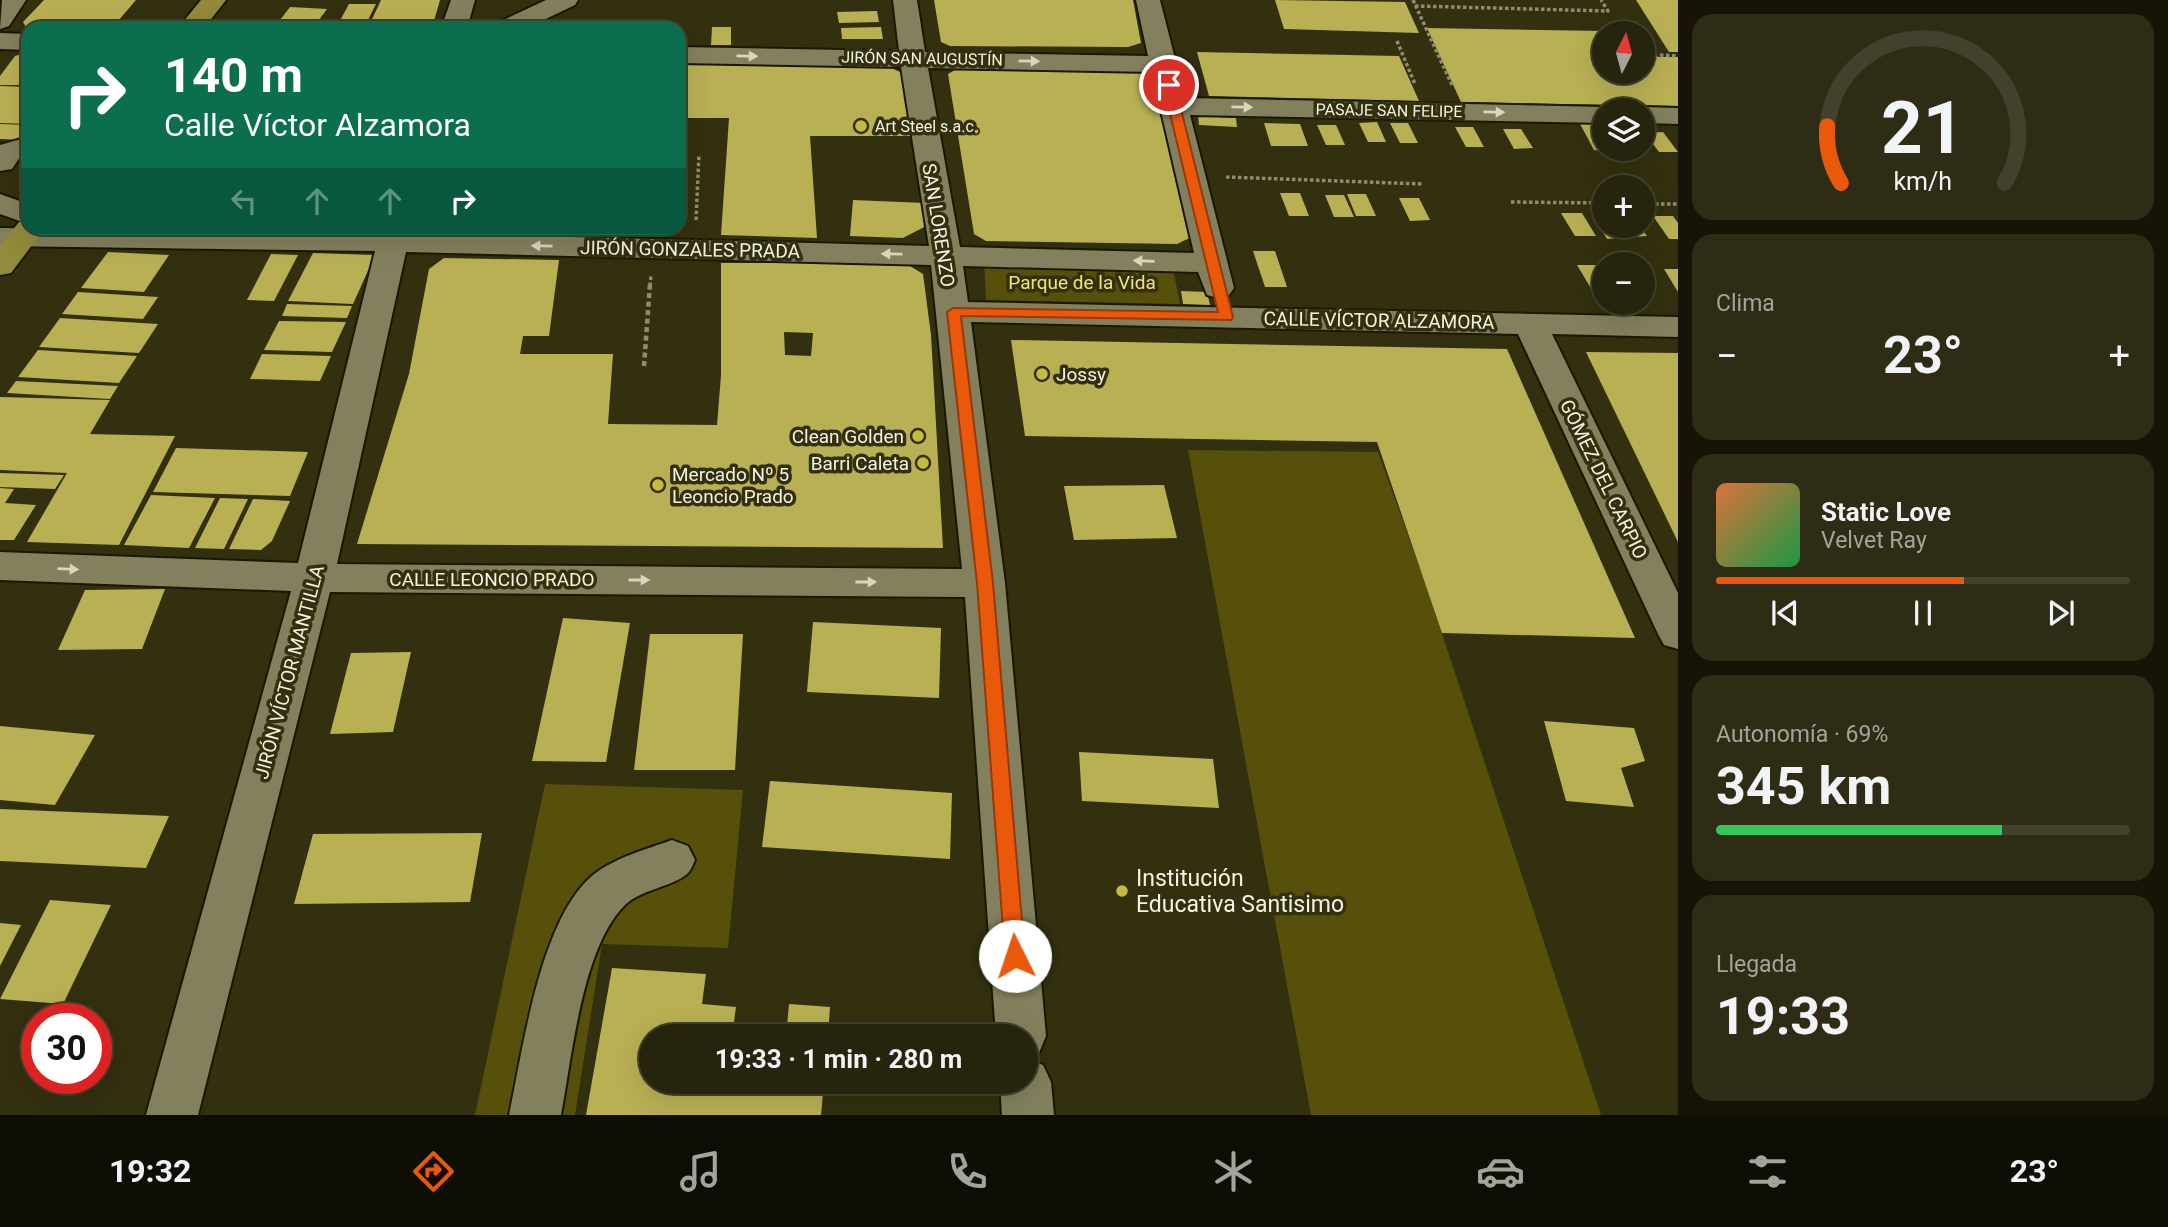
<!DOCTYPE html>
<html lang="es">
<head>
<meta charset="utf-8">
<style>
	body { margin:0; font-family:Roboto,sans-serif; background:#2e2c15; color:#f1f3f6; height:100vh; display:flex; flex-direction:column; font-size:26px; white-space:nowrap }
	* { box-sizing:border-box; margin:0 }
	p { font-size:23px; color:#a4a49d }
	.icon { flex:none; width:38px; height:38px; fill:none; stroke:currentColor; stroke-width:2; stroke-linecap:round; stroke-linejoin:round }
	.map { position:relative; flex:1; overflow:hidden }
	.side { display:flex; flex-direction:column; gap:14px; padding:14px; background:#151407; width:490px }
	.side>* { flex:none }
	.banner { position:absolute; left:21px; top:21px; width:665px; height:214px; border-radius:21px; box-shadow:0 7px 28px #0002,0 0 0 2px #42412d; background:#0b6e4f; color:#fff; overflow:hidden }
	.needle { width:46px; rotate:6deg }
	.tools { position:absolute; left:1592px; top:21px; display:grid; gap:14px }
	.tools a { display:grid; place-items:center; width:63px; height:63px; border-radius:50%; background:#26240c; box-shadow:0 7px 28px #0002,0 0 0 2px #42412d; font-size:35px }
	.speed { position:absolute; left:21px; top:1003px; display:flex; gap:14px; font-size:35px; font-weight:700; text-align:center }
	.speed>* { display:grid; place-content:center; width:91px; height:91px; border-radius:50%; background:#26240c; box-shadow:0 7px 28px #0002,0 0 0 2px #42412d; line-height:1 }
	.speed .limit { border:10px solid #d22; background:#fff; color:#111 }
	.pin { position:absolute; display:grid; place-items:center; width:60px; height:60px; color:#fff; margin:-30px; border:4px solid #fff; border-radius:50%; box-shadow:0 2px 7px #0007 }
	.me { position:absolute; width:77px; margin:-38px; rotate:356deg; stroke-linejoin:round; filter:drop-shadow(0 0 5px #0008) }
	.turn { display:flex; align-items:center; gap:24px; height:147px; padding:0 28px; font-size:32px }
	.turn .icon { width:91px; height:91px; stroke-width:2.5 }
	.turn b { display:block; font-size:49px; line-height:60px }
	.lanes { display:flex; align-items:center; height:66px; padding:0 28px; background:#0003; justify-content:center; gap:35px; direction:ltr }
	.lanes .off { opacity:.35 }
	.big { font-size:52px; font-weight:700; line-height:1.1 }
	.side .widget { flex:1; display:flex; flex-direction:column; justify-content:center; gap:10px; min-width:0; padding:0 24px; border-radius:21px; background:#2e2c15 }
	.side .dial { align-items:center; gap:0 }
	.dial svg { height:182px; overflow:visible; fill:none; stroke:#42412d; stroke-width:7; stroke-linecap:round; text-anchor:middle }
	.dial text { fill:#f1f3f6; stroke:none }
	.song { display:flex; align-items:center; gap:21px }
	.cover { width:84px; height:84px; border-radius:10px; background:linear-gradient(135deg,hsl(20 70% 55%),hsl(140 70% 35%)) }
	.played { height:7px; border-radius:4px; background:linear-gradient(90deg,#ea580c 60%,#42412d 60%) }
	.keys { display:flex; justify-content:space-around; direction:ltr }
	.heat { display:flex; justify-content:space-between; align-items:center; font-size:38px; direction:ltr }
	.charge { height:10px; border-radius:5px; background:linear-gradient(90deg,#34c759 69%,#42412d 0) }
	.trip { position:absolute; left:639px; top:1024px; width:399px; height:70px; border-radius:35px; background:#26240c; box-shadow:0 7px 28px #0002,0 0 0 2px #42412d; font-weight:700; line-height:70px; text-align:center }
	.menu { display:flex; height:112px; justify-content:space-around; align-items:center; background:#0f0e05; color:#a4a49d }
	.menu .icon { width:49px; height:49px }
	.menu .current { color:#ea580c }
	.menu b { font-size:32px; color:#f1f3f6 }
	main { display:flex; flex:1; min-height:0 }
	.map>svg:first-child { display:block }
</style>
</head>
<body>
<main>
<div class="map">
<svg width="1678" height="1115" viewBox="0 0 1678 1115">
	<rect width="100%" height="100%" fill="#333010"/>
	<!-- green -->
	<g fill="#56500b">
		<path d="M984,261L1172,264L1180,304L986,300Z"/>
		<path d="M1188,450L1378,452L1426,585L1601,1115H1311Z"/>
		<path d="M545,784L743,790L728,948L602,944L575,1115H475Z"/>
	</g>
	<!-- building -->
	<g fill="#b9b054" fill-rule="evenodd">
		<path d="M44,0H136L112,28H28V31L23,22Z"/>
		<path d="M381,0H440L432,28H368Z"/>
		<path d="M934,0H1133L1141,43L1128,47L950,46L941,42Z"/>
		<path d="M1275,0L1405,2L1419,33L1284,29Z"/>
		<path d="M1636,0H1678V52H1669Z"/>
		<path d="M349,4H376L364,28H336Z"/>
		<path d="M290,7L327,9L316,24L333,25L331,28H274Z"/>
		<path d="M877,11L879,22L839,23L837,12Z"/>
		<path d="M712,27H731V45H711Z"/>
		<path d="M881,27L883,39H842L841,28Z"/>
		<path d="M1427,28L1605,31V72H1643V33L1658,57H1678V106L1461,102Z"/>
		<path d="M28,52V85H0V76L15,56Z"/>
		<path d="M1197,52L1399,56L1419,101L1209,96Z"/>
		<path d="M679,64L889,67L909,76L912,136H810L817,238L721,235L729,118H688L679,185Z"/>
		<path d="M960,67L1148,68L1160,75L1200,233L1177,244L986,241L974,234L948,74Z"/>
		<path d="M0,86L28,87V124L0,123Z"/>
		<path d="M1198,116L1236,118L1237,127L1199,125Z"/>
		<path d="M1377,122L1386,142H1368L1359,123Z"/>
		<path d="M1579,122H1599L1605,133V151L1594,150Z"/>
		<path d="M1264,123L1300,124L1308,146H1271Z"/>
		<path d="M1390,123H1408L1418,143H1400Z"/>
		<path d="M0,124L28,125V134L24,140L0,139Z"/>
		<path d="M1317,125H1336L1345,145H1326Z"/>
		<path d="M1455,127H1473L1484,147H1466Z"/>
		<path d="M1503,129H1521L1533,148L1514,149Z"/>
		<path d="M1663,132L1678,152H1659L1645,133Z"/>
		<path d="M1280,193H1300L1309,216H1289Z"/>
		<path d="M1347,194H1366L1376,216H1356Z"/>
		<path d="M1325,195H1344L1354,217H1334Z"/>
		<path d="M1399,198H1419L1430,220L1410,221Z"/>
		<path d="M853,200L925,203L930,224L903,238L850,236Z"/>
		<path d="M1561,213H1582L1596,236H1575Z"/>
		<path d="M1605,215V226H1640L1647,236L1607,239L1593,216Z"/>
		<path d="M1653,216H1673L1678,223V239H1669Z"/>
		<path d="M620,228H677L676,234L619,233Z"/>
		<path d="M1253,251H1275L1287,287H1265Z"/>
		<path d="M108,252L169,255L144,292L81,288Z"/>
		<path d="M313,253L375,255L353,304L288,301Z"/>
		<path d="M271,254L298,255L274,301L247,300Z"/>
		<path d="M444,258L559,260L549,336H523L520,354H613L608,424L717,425L721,375V263H905L923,274L931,335L943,548L357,544L409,374L429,269ZM784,332L813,333L811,356L785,355Z"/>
		<path d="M1577,265H1598L1605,276V290H1592Z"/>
		<path d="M1664,269H1678V292Z"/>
		<path d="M1181,291L1207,292L1210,305L1183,304Z"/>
		<path d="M78,292L158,297L143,319L62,314Z"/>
		<path d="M287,304L352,306L347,318L282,316Z"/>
		<path d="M60,318L158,324L139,353L39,347Z"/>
		<path d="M279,321L346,322L332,352L264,350Z"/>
		<path d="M1011,340L1507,349L1635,638L1442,633L1377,442L1025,436Z"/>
		<path d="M38,350L137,356L119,383L18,377Z"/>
		<path d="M1586,352L1678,353V542L1633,449Z"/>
		<path d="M262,354L331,356L320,381L250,379Z"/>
		<path d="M16,381L118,386L110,399L7,393Z"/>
		<path d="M0,397L110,400L90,434L175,436L119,545L27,542L67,473L0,470Z"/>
		<path d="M176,448L308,452L290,496L153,492Z"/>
		<path d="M0,473L64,475L55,489L0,487Z"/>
		<path d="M1164,485L1177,538L1074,540L1064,486Z"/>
		<path d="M0,488L14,489L5,503L36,505L14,540H0Z"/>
		<path d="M151,495L215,498L189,548L124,545Z"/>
		<path d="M220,498L248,499L224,549L195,548Z"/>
		<path d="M253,499L290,501L272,541L261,550L229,549Z"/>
		<path d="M165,589L142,649L58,650L85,590Z"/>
		<path d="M563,618L630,623L606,762L532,761Z"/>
		<path d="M813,622L941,628L939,698L807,692Z"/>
		<path d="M650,634H743L735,770H634Z"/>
		<path d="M411,652L393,732L330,734L351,653Z"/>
		<path d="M1544,721L1634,728L1645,761L1621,768L1634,807L1566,801Z"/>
		<path d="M0,726L95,735L55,805L0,800Z"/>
		<path d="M1079,752L1213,759L1219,808L1082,801Z"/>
		<path d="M770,781L952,793L950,859L762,847Z"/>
		<path d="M0,809L169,816L146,868L0,861Z"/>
		<path d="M482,833L470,902L294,904L313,834Z"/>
		<path d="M50,900L111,905L63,1004L0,999Z"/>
		<path d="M0,923L21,925L0,966Z"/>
		<path d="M612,968L706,974L702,1004L736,1007L732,1036H651V1082H824L821,1115H586Z"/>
		<path d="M789,1004L830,1007L828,1036H786Z"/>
	</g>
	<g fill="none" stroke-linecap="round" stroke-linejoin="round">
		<!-- minor casing -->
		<g stroke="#1b1800" stroke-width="4">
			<g id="minor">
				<path d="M2,0H26L9,26L0,29Z"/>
				<path d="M451,0H475L467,28H441Z"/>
				<path d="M546,0H578L575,5L527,28H493L497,23Z"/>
				<path d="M893,0H917L925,52L1148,56L1136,0H1160L1185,98L1605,107L1615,109L1605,110V123L1190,115L1234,288L1229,295L1218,298L1207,295L1198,272L963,266L968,302L1678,317V337L1552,334L1678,593V649L1664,645L1658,634L1518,334L971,322L1005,583L1046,1036L1039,1053L1026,1058L1043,1065L1051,1082L1054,1115H1002L1000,1082H1026V1036H996L965,597L330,592L198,1115H146L291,591L0,580V552L298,563L375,251L0,246V228L380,233L381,228H411L410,233L929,246L901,67L679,63V47L899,51ZM928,68L1152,72L1194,253L960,247ZM406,252L931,265L962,569L337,564Z"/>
				<path d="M0,33L28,34V50L0,49Z"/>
				<path d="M1643,107L1678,108V124L1643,123V110H1632Z"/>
				<path d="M28,137V155L20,157L12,169L0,171V145Z"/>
				<path d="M0,194L28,204V224L0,214Z"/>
				<path d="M672,840L688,846L695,860C693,864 691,871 687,874C672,887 642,889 625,905C582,947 572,1057 561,1115H509C523,1049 540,919 593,875C614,858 647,849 672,840Z"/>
			</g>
		</g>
		<!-- major casing -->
		<g stroke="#1b1800" stroke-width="4">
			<g id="major">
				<path d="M201,0H226L204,28H178Z"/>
				<path d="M28,219V228H45L11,273L0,275V246L19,222Z"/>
			</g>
		</g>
		<!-- path-far1 -->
		<g stroke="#8e8c72" stroke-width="3.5" stroke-dasharray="3.5 2.5" stroke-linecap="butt">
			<path d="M1413,0L1452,85"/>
			<path d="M1415,6L1608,11L1601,0"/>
			<path d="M1397,41L1415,84"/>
			<path d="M1660,55L1678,56"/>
			<path d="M1226,177L1423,184"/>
			<path d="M1511,202L1605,203"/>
			<path d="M1643,204H1678"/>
			<path d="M696,220L699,154"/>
			<path d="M650,286L651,276"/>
		</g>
		<!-- path -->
		<path stroke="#8e8c72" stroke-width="4.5" stroke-dasharray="5 3.5" stroke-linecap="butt" d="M644,366L650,284"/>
		<!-- minor -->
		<use href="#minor" fill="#83805e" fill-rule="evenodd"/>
		<!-- major -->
		<use href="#major" fill="#928b3b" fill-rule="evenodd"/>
	</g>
	<!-- one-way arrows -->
	<defs><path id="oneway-solid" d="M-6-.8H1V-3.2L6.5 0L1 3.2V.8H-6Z" transform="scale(1.75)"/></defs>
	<g fill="#d8d6c0">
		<use href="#oneway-solid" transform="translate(747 56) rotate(1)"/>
		<use href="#oneway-solid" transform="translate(1029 61) rotate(1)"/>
		<use href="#oneway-solid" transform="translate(1242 107) rotate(1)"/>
		<use href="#oneway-solid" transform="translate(1494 112) rotate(1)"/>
		<use href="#oneway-solid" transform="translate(542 246) rotate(-179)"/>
		<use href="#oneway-solid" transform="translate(892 254) rotate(-179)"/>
		<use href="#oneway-solid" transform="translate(1144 261) rotate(-178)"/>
		<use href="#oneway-solid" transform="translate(68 569) rotate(2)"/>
		<use href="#oneway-solid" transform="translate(639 580)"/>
		<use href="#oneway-solid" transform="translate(866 582)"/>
	</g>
	<!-- route -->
	<path fill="#ea580c" stroke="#983908" stroke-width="2" d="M1169,82L1175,85L1233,317L1231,320L961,316L993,583L1025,956L1022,962L1015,965L1008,962L1005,956L977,583L947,312L953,308L1218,312L1163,85Z"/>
	<!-- markers -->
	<g fill="#c7bb3b" stroke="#333010" stroke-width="2.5">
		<circle cx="861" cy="126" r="7"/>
		<circle cx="1042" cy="374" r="7"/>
		<circle cx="918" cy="436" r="7"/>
		<circle cx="923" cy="463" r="7"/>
		<circle cx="658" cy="485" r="7"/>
		<circle cx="1122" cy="891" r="7"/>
	</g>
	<g text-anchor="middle" stroke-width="7" stroke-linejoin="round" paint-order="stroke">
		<!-- far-street labels -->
		<g font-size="16" fill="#f4f2e0" stroke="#333010">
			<text transform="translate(922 58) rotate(1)" y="6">JIRÓN SAN AUGUSTÍN</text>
			<text transform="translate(1389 110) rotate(1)" y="6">PASAJE SAN FELIPE</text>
		</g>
		<!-- far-poi labels -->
		<g font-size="16" fill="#f4f2e0" stroke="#333010" text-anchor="start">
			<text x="875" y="132">Art Steel s.a.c.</text>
		</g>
		<!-- street labels -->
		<g font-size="19" fill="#f4f2e0" stroke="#333010">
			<text transform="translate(939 225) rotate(81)" y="7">SAN LORENZO</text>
			<text transform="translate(690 249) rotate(1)" y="7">JIRÓN GONZALES PRADA</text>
			<text transform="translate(1379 320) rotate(1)" y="7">CALLE VÍCTOR ALZAMORA</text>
			<text transform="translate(1604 479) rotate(64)" y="7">GÓMEZ DEL CARPIO</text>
			<text x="492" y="586">CALLE LEONCIO PRADO</text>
			<text transform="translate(289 672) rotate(-75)" y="7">JIRÓN VÍCTOR MANTILLA</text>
		</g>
		<!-- park labels -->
		<g font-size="19" fill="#f2e66a" stroke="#333010">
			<text x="1082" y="289">Parque de la Vida</text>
		</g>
		<!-- poi labels -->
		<g font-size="19" fill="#f4f2e0" stroke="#333010" text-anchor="start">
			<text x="1056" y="381">Jossy</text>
			<text x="904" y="443" text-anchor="end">Clean Golden</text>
			<text x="909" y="470" text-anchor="end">Barri Caleta</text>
			<text x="672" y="481">Mercado Nº 5<tspan x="672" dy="22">Leoncio Prado</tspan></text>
		</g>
		<!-- near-poi labels -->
		<g font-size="23" fill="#f4f2e0" stroke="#333010" text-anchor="start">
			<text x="1136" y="886">Institución<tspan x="1136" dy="26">Educativa Santisimo</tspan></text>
		</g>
	</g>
</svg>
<div class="tools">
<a><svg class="needle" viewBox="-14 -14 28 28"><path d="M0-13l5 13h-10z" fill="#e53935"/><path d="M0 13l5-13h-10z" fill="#a4a49d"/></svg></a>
<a><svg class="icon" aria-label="layers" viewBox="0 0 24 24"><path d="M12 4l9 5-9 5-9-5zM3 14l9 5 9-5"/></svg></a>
<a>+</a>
<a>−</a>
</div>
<div class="speed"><div class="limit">30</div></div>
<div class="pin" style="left:1169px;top:85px;background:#d93025"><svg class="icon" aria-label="arrive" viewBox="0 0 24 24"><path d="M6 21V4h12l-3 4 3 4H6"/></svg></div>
<svg class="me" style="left:1015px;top:956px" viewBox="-20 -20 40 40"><circle r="19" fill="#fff"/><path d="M0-13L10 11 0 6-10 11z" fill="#ea580c"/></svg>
<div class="trip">19:33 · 1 min · 280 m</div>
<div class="banner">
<div class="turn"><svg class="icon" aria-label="right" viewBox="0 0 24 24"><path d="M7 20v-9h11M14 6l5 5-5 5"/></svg><div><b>140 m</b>Calle Víctor Alzamora</div></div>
<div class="lanes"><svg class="icon off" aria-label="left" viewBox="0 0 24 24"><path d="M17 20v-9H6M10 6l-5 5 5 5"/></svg><svg class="icon off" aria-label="ahead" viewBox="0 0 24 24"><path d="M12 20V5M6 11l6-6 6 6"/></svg><svg class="icon off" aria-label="ahead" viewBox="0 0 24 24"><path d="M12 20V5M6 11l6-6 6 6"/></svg><svg class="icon" aria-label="right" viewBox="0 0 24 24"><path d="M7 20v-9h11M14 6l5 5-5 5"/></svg></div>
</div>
</div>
<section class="side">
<div class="widget dial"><svg viewBox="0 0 100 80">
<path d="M14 69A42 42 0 1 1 86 69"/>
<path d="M14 69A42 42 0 0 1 8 44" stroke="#ea580c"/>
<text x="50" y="56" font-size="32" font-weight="700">21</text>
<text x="50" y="72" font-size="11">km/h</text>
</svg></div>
<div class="widget"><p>Clima</p>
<div class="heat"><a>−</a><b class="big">23°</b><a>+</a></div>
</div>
<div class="widget">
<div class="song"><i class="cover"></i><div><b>Static Love</b><p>Velvet Ray</p></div></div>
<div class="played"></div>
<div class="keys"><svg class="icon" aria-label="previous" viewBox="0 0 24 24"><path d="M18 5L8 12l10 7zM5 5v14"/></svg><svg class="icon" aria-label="pause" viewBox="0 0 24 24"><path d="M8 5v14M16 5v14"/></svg><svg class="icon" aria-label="next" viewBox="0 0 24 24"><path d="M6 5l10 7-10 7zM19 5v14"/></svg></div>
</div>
<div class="widget"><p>Autonomía · 69%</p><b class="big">345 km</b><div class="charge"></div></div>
<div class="widget"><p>Llegada</p><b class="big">19:33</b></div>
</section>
</main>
<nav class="menu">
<b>19:32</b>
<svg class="icon current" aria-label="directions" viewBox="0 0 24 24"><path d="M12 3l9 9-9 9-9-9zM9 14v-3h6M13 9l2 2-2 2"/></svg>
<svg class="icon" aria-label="music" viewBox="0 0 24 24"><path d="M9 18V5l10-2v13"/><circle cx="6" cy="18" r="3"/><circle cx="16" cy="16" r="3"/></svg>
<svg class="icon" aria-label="phone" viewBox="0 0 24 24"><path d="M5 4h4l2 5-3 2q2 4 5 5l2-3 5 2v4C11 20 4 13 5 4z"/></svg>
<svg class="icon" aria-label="climate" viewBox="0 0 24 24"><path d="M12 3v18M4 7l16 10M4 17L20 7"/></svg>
<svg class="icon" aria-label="car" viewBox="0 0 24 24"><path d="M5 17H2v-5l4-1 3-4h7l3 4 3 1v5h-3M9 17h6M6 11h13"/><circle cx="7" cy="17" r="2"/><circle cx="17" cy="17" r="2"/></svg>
<svg class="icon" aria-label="filters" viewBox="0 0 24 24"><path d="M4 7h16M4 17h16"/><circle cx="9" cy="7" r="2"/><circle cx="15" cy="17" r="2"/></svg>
<b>23°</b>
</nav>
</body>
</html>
